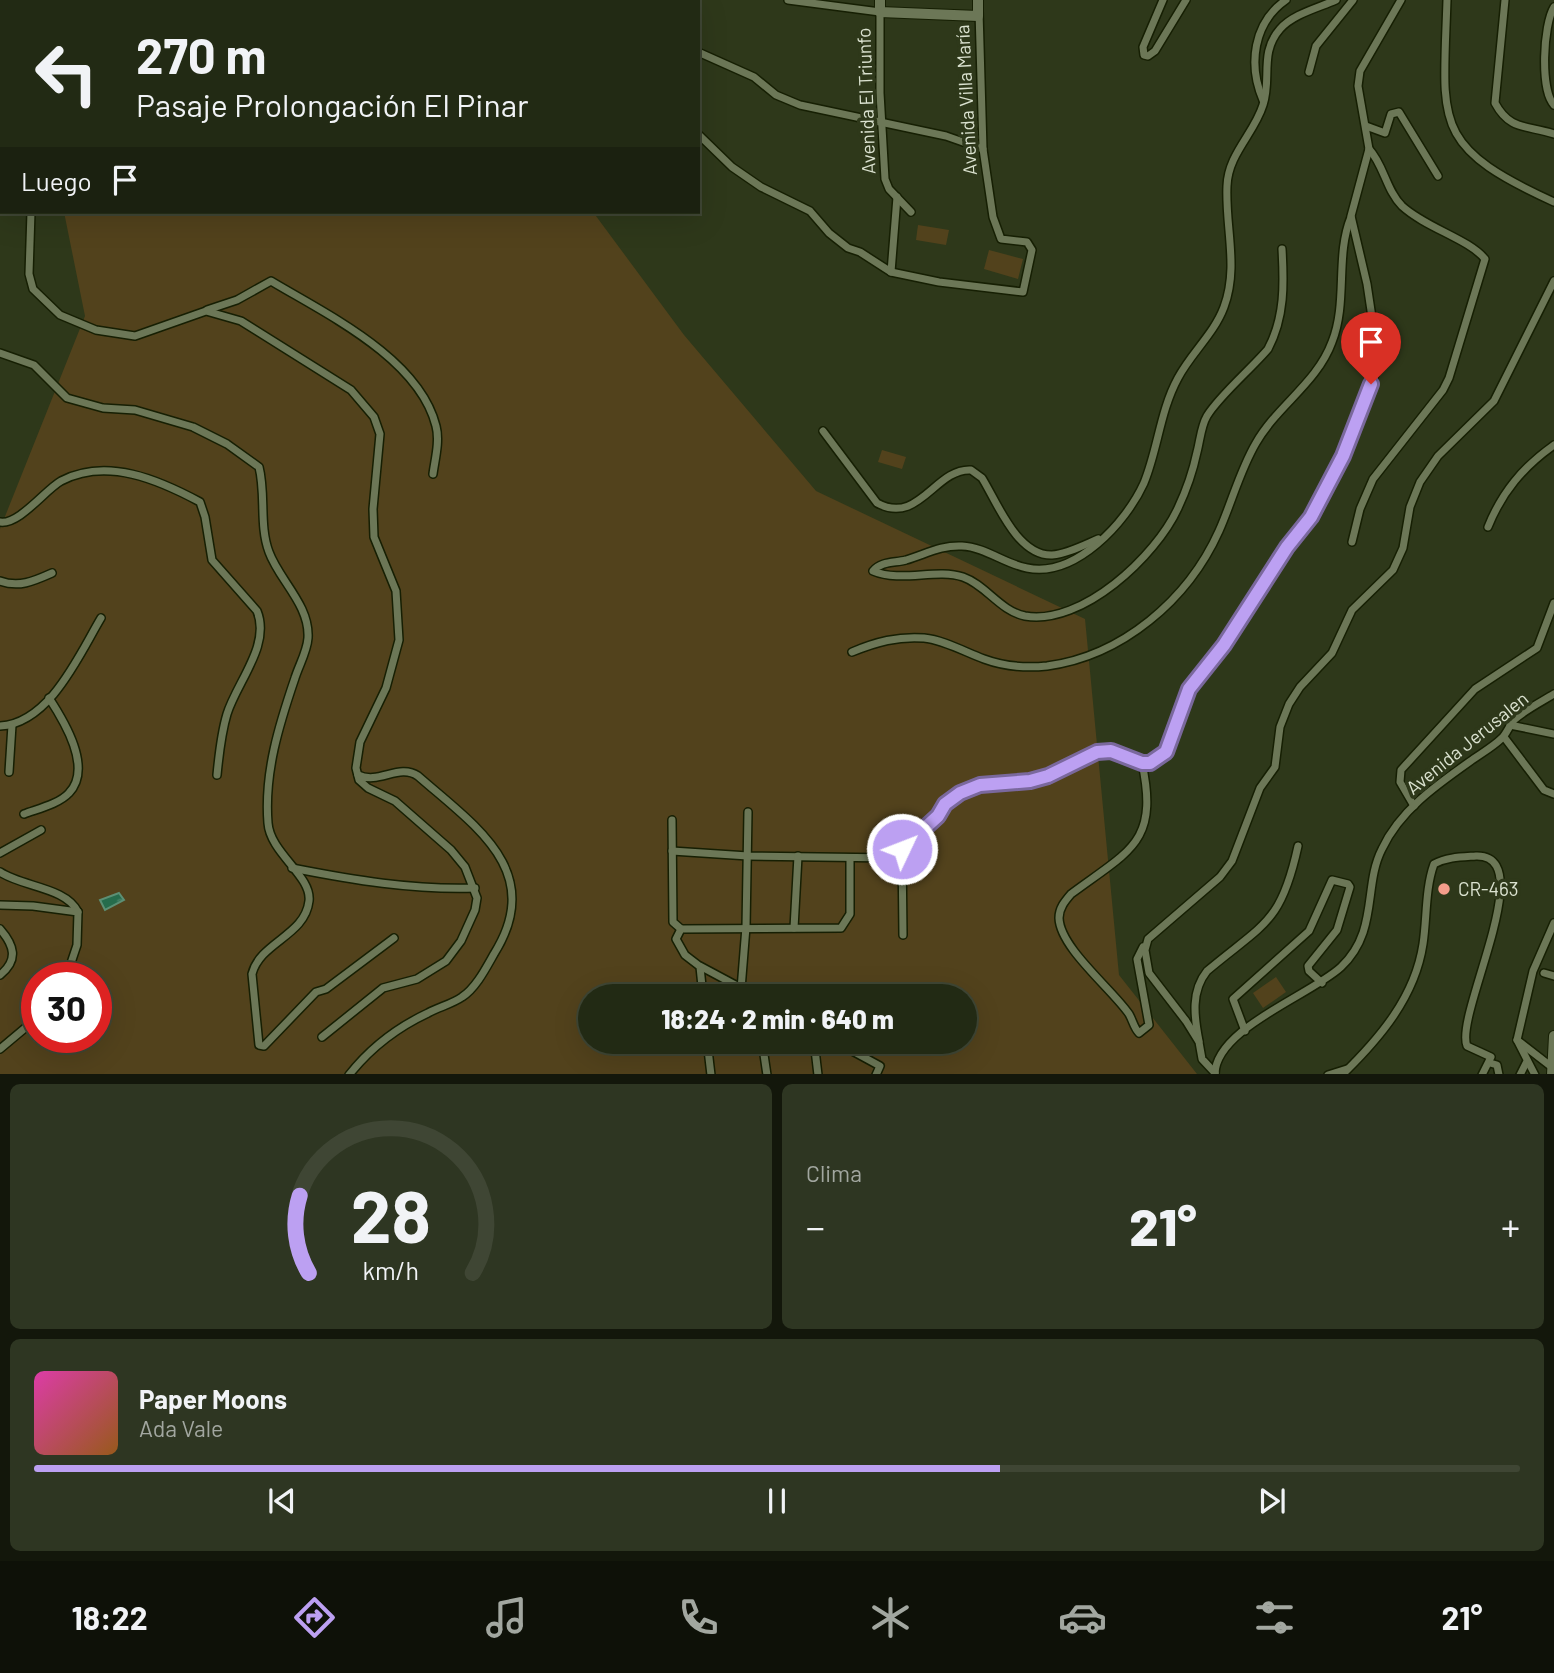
<!DOCTYPE html>
<html lang="es">
<head>
<meta charset="utf-8">
<style>
	body { margin:0; font-family:Barlow,sans-serif; background:#2e3622; color:#f1f3f6; height:100vh; display:flex; flex-direction:column; font-size:26px; white-space:nowrap }
	* { box-sizing:border-box; margin:0 }
	p { font-size:23px; color:#a2a7a0 }
	.icon { flex:none; width:38px; height:38px; fill:none; stroke:currentColor; stroke-width:2; stroke-linecap:round; stroke-linejoin:round }
	.map { position:relative; height:1074px; overflow:hidden }
	.panel { display:flex; flex-direction:column; gap:10px; padding:10px; background:#13170b; flex:1 }
	.panel>* { flex:none }
	.banner { position:absolute; left:0px; top:0px; width:700px; height:214px; box-shadow:0 7px 28px #0002,0 0 0 2px #3f4634; background:#222a14; color:#f1f3f6; overflow:hidden }
	.speed { position:absolute; left:21px; top:962px; display:flex; gap:14px; font-size:35px; font-weight:700; text-align:center }
	.speed>* { display:grid; place-content:center; width:91px; height:91px; border-radius:50%; background:#222a14; box-shadow:0 7px 28px #0002,0 0 0 2px #3f4634; line-height:1 }
	.speed .limit { border:10px solid #d22; background:#fff; color:#111 }
	.pin { position:absolute; display:grid; place-items:center; width:60px; height:60px; color:#fff; margin:-72px -30px; border-radius:50% 50% 50% 0; rotate:-45deg; box-shadow:0 0 7px #0007 }
	.pin .icon { rotate:45deg }
	.me { position:absolute; width:77px; margin:-38px; rotate:47deg; stroke-linejoin:round; filter:drop-shadow(0 0 5px #0008) }
	.turn { display:flex; align-items:center; gap:24px; height:147px; padding:0 21px; font-size:32px }
	.turn .icon { width:91px; height:91px; stroke-width:2.5 }
	.turn b { display:block; font-size:49px; line-height:60px }
	.then { display:flex; align-items:center; height:66px; padding:0 21px; background:#0003; gap:14px; font-size:26px }
	.big { font-size:52px; font-weight:800; line-height:1.1 }
	.panel .widget { flex:1; display:flex; flex-direction:column; justify-content:center; gap:10px; min-width:0; padding:0 24px; border-radius:10px; background:#2e3622 }
	.panel .dial { align-items:center; gap:0 }
	.dial svg { height:182px; overflow:visible; fill:none; stroke:#3f4634; stroke-width:7; stroke-linecap:round; text-anchor:middle }
	.dial text { fill:#f1f3f6; stroke:none }
	.song { display:flex; align-items:center; gap:21px }
	.cover { width:84px; height:84px; border-radius:10px; background:linear-gradient(135deg,hsl(320 70% 55%),hsl(30 70% 35%)) }
	.played { height:7px; border-radius:4px; background:linear-gradient(90deg,#bca0f2 65%,#3f4634 65%) }
	.keys { display:flex; justify-content:space-around; direction:ltr }
	.heat { display:flex; justify-content:space-between; align-items:center; font-size:38px; direction:ltr }
	.panel .tiles { flex:1; display:grid; gap:10px; grid-template-columns:1fr 1fr }
	.widget:last-child { grid-column:span 2 }
	.trip { position:absolute; left:578px; top:984px; width:399px; height:70px; border-radius:35px; background:#222a14; box-shadow:0 7px 28px #0002,0 0 0 2px #3f4634; font-weight:800; line-height:70px; text-align:center }
	.tabs { display:flex; height:112px; justify-content:space-around; align-items:center; background:#0e1108; color:#a2a7a0 }
	.tabs .icon { width:49px; height:49px }
	.tabs .selected { color:#bca0f2 }
	.tabs b { font-size:32px; color:#f1f3f6 }
	.map>svg:first-child { display:block }
</style>
</head>
<body>
<div class="map">
<svg width="1554" height="1075" viewBox="0 0 1554 1075">
	<defs>
		<pattern id="water-ripples" width="26" height="14" patternUnits="userSpaceOnUse" patternTransform="scale(1.75)"><rect width="26" height="14" fill="#266c4c"/><path d="M2 4q2-2 4 0t4 0M15 11q2-2 4 0t4 0" fill="none" stroke="#458165"/></pattern>
	</defs>
	<rect width="100%" height="100%" fill="#2e381a"/>
	<!-- green -->
	<g fill="#52421c" fill-rule="evenodd">
		<path d="M21,0H435L436,2H21Z"/>
		<path d="M64,212H593L684,335L816,491L1085,619L1119,975L1197,1074H0V529L85,316ZM37,978H96V1038H37ZM590,996H964V1041H590Z"/>
		<path d="M918,225L949,230L946,245L916,240Z"/>
		<path d="M989,250L1023,259L1018,279L984,269Z"/>
		<path d="M882,450L906,457L902,469L878,462Z"/>
		<path d="M1276,977L1286,992L1263,1008L1253,993Z"/>
	</g>
	<!-- water -->
	<path fill="url(#water-ripples)" stroke="#5c8f74" stroke-width="2" d="M119,893L124,900L105,910L100,900Z"/>
	<g fill="none" stroke-linecap="round" stroke-linejoin="round">
		<!-- street casing -->
		<g stroke="#161f03" stroke-width="10">
			<g id="street">
				<path d="M256,0L257,2"/>
				<path d="M628,0L630,2"/>
				<path d="M788,0L880,12V93L885,179L889,189L911,212"/>
				<path d="M1163,0L1143,47L1144,55L1148,56L1155,51L1186,0"/>
				<path d="M1447,0C1443,124 1431,146 1554,202"/>
				<path d="M1505,0L1495,103C1510,131 1527,125 1554,134"/>
				<path d="M16,2L18,0"/>
				<path d="M1554,7C1543,25 1540,90 1554,105"/>
				<path d="M698,52L754,77L776,95L800,105L946,136L983,149"/>
				<path d="M1309,72L1316,46L1353,0"/>
				<path d="M1263,100C1248,65 1253,23 1286,0"/>
				<path d="M1366,126L1385,133L1391,114L1399,112L1438,176"/>
				<path d="M698,134L732,167L761,187L810,211L829,233L848,248L860,252L891,272L939,282L1023,292L1032,250L1027,242L1001,239L993,217L983,149L979,11"/>
				<path d="M0,136L2,127"/>
				<path d="M31,212L29,274L33,289L60,315L96,330L135,336L206,311L241,321L351,390L374,417L380,434L373,509L374,537L396,591L399,640L386,688L360,742L356,768L359,780L368,788L395,801L451,850L465,867L477,898L475,910L461,941L446,961L417,979L383,988L322,1037"/>
				<path d="M1282,249C1284,283 1285,317 1268,349C1251,369 1219,396 1207,416C1201,426 1200,441 1197,452C1193,471 1186,491 1178,508C1156,556 1082,626 1025,616C1000,611 986,585 963,577C936,568 901,583 873,571C881,561 895,563 906,560C926,554 941,545 962,546C985,547 1005,564 1027,568C1075,578 1126,523 1144,483C1158,449 1160,411 1178,378C1191,353 1214,334 1224,307C1239,267 1225,227 1227,186C1228,154 1254,134 1263,105C1272,79 1259,53 1280,29C1293,14 1318,8 1336,0"/>
				<path d="M891,272L897,197"/>
				<path d="M207,310L237,300L271,281C326,314 419,358 436,426C440,441 435,459 433,474"/>
				<path d="M0,353L34,365L67,398L103,408L135,410L193,427L227,444L259,467C266,494 259,526 269,552C279,580 310,605 308,638C307,652 299,665 295,678C279,725 264,773 268,823C270,853 312,876 309,901C305,936 260,942 252,974L259,1045L264,1046L316,992L326,989L394,938"/>
				<path d="M823,431L877,503C919,526 935,468 971,470L982,478C997,502 1017,556 1052,555C1067,554 1084,545 1098,539"/>
				<path d="M0,522C19,525 45,490 61,481C107,457 159,480 200,502L205,517L212,560L257,611C271,645 237,682 227,714C221,734 219,754 217,775"/>
				<path d="M1488,527C1502,492 1523,467 1554,445"/>
				<path d="M1352,542L1360,509L1373,479L1443,390L1449,378L1485,259C1469,239 1426,228 1402,206C1386,190 1384,165 1369,149"/>
				<path d="M0,581C19,588 34,581 52,573"/>
				<path d="M852,652C876,642 898,636 924,638C944,640 965,652 984,659C1003,666 1027,668 1047,666C1122,656 1188,600 1219,531C1232,502 1240,470 1256,443C1277,406 1317,383 1332,342C1348,302 1335,256 1351,217"/>
				<path d="M1510,725L1554,734"/>
				<path d="M0,726C50,723 79,655 101,618"/>
				<path d="M1504,737L1544,790L1554,794"/>
				<path d="M1142,763C1159,843 1130,850 1071,894C1065,901 1059,908 1059,918C1060,948 1112,989 1129,1014C1133,1021 1134,1028 1139,1033L1149,1025L1137,959L1143,947"/>
				<path d="M9,772L12,725"/>
				<path d="M1414,806L1400,782L1401,770L1475,689L1537,648L1554,603"/>
				<path d="M24,814C37,809 59,804 69,793C93,768 64,721 49,698"/>
				<path d="M672,820L673,922L681,929"/>
				<path d="M902,849L903,935"/>
				<path d="M672,851L748,856L893,858L938,816L945,804L960,793L980,785L1030,781L1048,776L1097,752L1111,751L1142,763H1150L1166,752L1189,689L1225,645L1287,547L1311,517L1343,456L1379,364L1367,284L1351,216L1369,149L1358,86L1360,71L1401,0"/>
				<path d="M0,853L41,830"/>
				<path d="M292,868C353,880 412,890 475,888"/>
				<path d="M0,872C22,887 66,887 78,912"/>
				<path d="M0,905L33,906L78,912L77,945L66,978"/>
				<path d="M794,928L798,856"/>
				<path d="M0,929C14,945 19,960 0,975"/>
				<path d="M700,967L703,996"/>
				<path d="M1544,973L1554,976"/>
				<path d="M741,989L746,927L748,812"/>
				<path d="M756,996L698,965L685,955L676,939L681,929L841,928L850,914V858"/>
				<path d="M1245,1031L1233,999L1309,931L1332,880L1348,884L1350,887L1337,930L1308,966L1309,971L1322,983"/>
				<path d="M1517,1040L1553,1068"/>
				<path d="M707,1041L711,1075"/>
				<path d="M762,1041L767,1075"/>
				<path d="M814,1041L818,1075"/>
				<path d="M834,1041L880,1066L876,1075"/>
				<path d="M1199,1041C1194,1016 1191,991 1207,971C1264,923 1281,924 1298,846"/>
				<path d="M0,1049L37,1018"/>
				<path d="M1490,1063L1497,1065L1499,1075"/>
				<path d="M1215,1073L1202,1059L1199,1042L1186,1021L1149,973L1145,950L1148,939L1220,877L1232,861L1260,788L1275,767L1280,727L1289,704L1300,687L1332,653L1352,610L1393,570L1403,548L1410,507L1420,482L1438,456L1494,401L1554,281"/>
				<path d="M349,1075C371,1047 396,1028 428,1013C439,1007 452,1004 462,997C476,988 486,968 494,954C546,871 475,826 418,776C399,763 379,785 358,775"/>
				<path d="M1215,1075C1214,1029 1311,995 1341,967C1379,931 1363,886 1382,849C1400,810 1438,784 1472,760C1482,753 1494,746 1502,738C1507,733 1509,726 1514,720C1525,710 1541,702 1554,694"/>
				<path d="M1328,1075L1347,1069"/>
				<path d="M1342,1075C1380,1038 1415,997 1423,944C1427,918 1425,889 1434,864C1447,857 1461,857 1476,856C1541,854 1454,1015 1467,1046L1491,1057L1482,1075"/>
				<path d="M1520,1075L1526,1063"/>
				<path d="M1535,1075L1517,1040L1533,971L1554,923"/>
			</g>
		</g>
		<!-- secondary casing -->
		<g stroke="#161f03" stroke-width="12">
			<g id="secondary">
				<path d="M880,0V12L978,16V0"/>
				<path d="M1552,1075L1554,1036"/>
			</g>
		</g>
		<!-- street -->
		<use href="#street" stroke="#6c7757" stroke-width="7"/>
		<!-- secondary -->
		<use href="#secondary" stroke="#6c7757" stroke-width="10"/>
	</g>
	<g fill="none" stroke-linecap="round" stroke-linejoin="round">
		<!-- route casing -->
		<g stroke="#7a689d" stroke-width="18">
			<path id="route" d="M902,849L938,816L945,804L960,793L980,785L1030,781L1048,776L1097,752L1111,751L1142,763H1150L1166,752L1189,689L1224,645L1287,547L1311,517L1343,456L1371,384"/>
		</g>
		<!-- route -->
		<use href="#route" stroke="#bca0f2" stroke-width="12"/>
	</g>
	<!-- markers -->
	<circle fill="#f49d8b" stroke="#2e381a" stroke-width="2.5" cx="1444" cy="889" r="7"/>
	<g text-anchor="middle" stroke-width="7" stroke-linejoin="round" paint-order="stroke">
		<!-- street labels -->
		<g font-size="19" fill="#dbe2d0" stroke="#2e381a">
			<text transform="translate(966 100) rotate(-93)" y="7">Avenida Villa María</text>
			<text transform="translate(866 101) rotate(-92)" y="7">Avenida El Triunfo</text>
			<text transform="translate(1467 743) rotate(-39)" y="7">Avenida Jerusalen</text>
		</g>
		<!-- poi labels -->
		<g font-size="19" fill="#dbe2d0" stroke="#2e381a" text-anchor="start">
			<text x="1458" y="896">CR-463</text>
		</g>
	</g>
</svg>
<div class="speed"><div class="limit">30</div></div>
<div class="pin" style="left:1371px;top:384px;background:#d93025"><svg class="icon" aria-label="arrive" viewBox="0 0 24 24"><path d="M6 21V4h12l-3 4 3 4H6"/></svg></div>
<svg class="me" style="left:902px;top:849px" viewBox="-20 -20 40 40"><circle r="17" fill="#bca0f2" stroke="#fff" stroke-width="3"/><path d="M0-11L8 9 0 5-8 9z" fill="#fff"/></svg>
<div class="trip">18:24 · 2 min · 640 m</div>
<div class="banner">
<div class="turn"><svg class="icon" aria-label="left" viewBox="0 0 24 24"><path d="M17 20v-9H6M10 6l-5 5 5 5"/></svg><div><b>270 m</b>Pasaje Prolongación El Pinar</div></div>
<div class="then">Luego<svg class="icon" aria-label="arrive" viewBox="0 0 24 24"><path d="M6 21V4h12l-3 4 3 4H6"/></svg></div>
</div>
</div>
<section class="panel">
<div class="tiles">
<div class="widget dial"><svg viewBox="0 0 100 80">
<path d="M14 69A42 42 0 1 1 86 69"/>
<path d="M14 69A42 42 0 0 1 10 35" stroke="#bca0f2"/>
<text x="50" y="56" font-size="32" font-weight="700">28</text>
<text x="50" y="72" font-size="11">km/h</text>
</svg></div>
<div class="widget"><p>Clima</p>
<div class="heat"><a>−</a><b class="big">21°</b><a>+</a></div>
</div>
<div class="widget">
<div class="song"><i class="cover"></i><div><b>Paper Moons</b><p>Ada Vale</p></div></div>
<div class="played"></div>
<div class="keys"><svg class="icon" aria-label="previous" viewBox="0 0 24 24"><path d="M18 5L8 12l10 7zM5 5v14"/></svg><svg class="icon" aria-label="pause" viewBox="0 0 24 24"><path d="M8 5v14M16 5v14"/></svg><svg class="icon" aria-label="next" viewBox="0 0 24 24"><path d="M6 5l10 7-10 7zM19 5v14"/></svg></div>
</div>
</div>
</section>
<nav class="tabs">
<b>18:22</b>
<svg class="icon selected" aria-label="directions" viewBox="0 0 24 24"><path d="M12 3l9 9-9 9-9-9zM9 14v-3h6M13 9l2 2-2 2"/></svg>
<svg class="icon" aria-label="music" viewBox="0 0 24 24"><path d="M9 18V5l10-2v13"/><circle cx="6" cy="18" r="3"/><circle cx="16" cy="16" r="3"/></svg>
<svg class="icon" aria-label="phone" viewBox="0 0 24 24"><path d="M5 4h4l2 5-3 2q2 4 5 5l2-3 5 2v4C11 20 4 13 5 4z"/></svg>
<svg class="icon" aria-label="climate" viewBox="0 0 24 24"><path d="M12 3v18M4 7l16 10M4 17L20 7"/></svg>
<svg class="icon" aria-label="car" viewBox="0 0 24 24"><path d="M5 17H2v-5l4-1 3-4h7l3 4 3 1v5h-3M9 17h6M6 11h13"/><circle cx="7" cy="17" r="2"/><circle cx="17" cy="17" r="2"/></svg>
<svg class="icon" aria-label="filters" viewBox="0 0 24 24"><path d="M4 7h16M4 17h16"/><circle cx="9" cy="7" r="2"/><circle cx="15" cy="17" r="2"/></svg>
<b>21°</b>
</nav>
</body>
</html>
